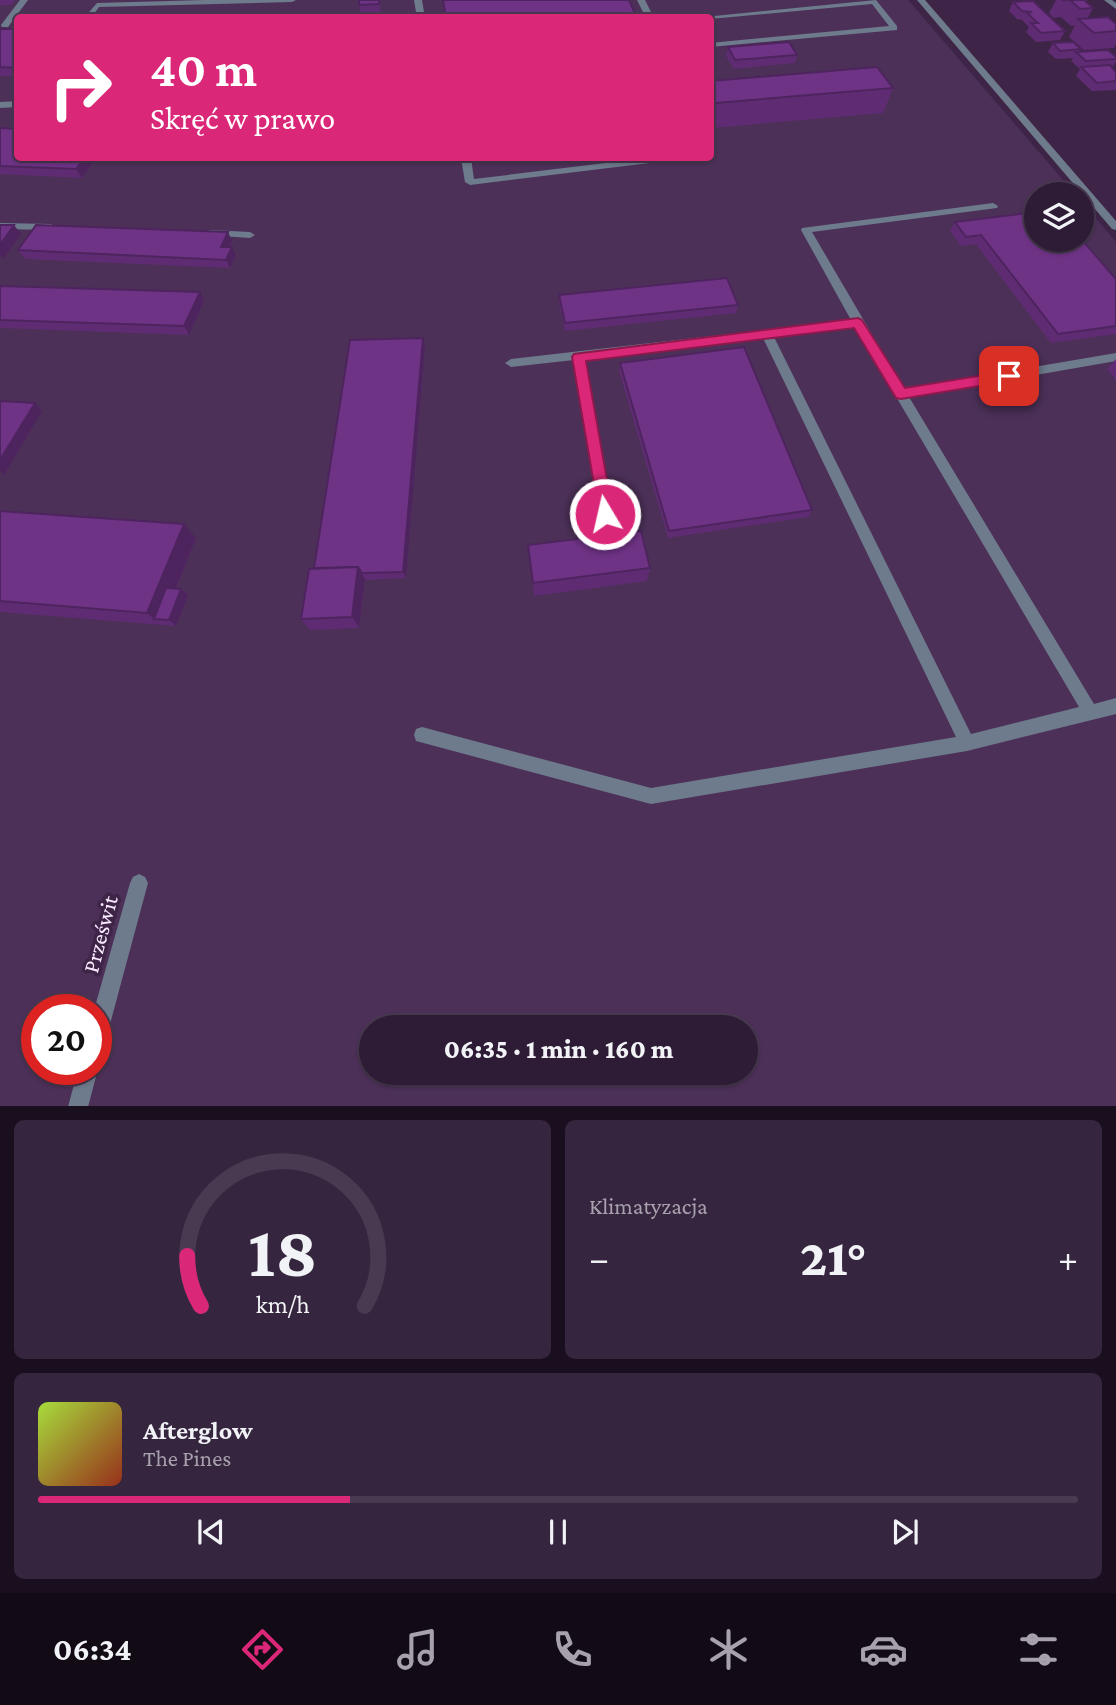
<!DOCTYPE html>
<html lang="pl">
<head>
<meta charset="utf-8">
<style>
	body { margin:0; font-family:"Crimson Pro",serif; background:#36253e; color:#f1f3f6; height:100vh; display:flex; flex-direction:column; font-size:26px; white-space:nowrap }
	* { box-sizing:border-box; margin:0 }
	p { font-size:23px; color:#a7a1ad }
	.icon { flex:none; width:38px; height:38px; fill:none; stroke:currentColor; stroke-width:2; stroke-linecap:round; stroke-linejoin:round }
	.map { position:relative; height:1106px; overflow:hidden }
	.drawer { display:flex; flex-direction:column; gap:14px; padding:14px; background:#190f1e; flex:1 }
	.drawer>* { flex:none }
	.top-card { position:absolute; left:14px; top:14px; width:700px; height:147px; border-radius:7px; box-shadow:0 2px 5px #0004,0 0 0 2px #493a51; background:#db2777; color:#fff; overflow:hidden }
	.controls { position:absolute; left:1024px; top:182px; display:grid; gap:14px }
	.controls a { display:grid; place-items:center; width:70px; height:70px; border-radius:50%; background:#2e1c36; box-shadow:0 2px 5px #0004,0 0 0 2px #493a51; font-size:35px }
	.speed { position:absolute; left:21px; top:994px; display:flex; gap:14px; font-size:35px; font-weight:700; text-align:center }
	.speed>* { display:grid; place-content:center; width:91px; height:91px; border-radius:50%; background:#2e1c36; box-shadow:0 2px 5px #0004,0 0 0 2px #493a51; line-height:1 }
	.speed .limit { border:10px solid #d22; background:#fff; color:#111 }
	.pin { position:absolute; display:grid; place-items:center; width:60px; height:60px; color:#fff; margin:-30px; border-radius:14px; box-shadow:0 4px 10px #0006 }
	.me { position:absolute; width:77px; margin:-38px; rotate:351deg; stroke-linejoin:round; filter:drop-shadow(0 0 5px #0008) }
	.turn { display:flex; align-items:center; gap:24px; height:147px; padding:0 21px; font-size:32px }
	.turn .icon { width:91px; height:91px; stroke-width:2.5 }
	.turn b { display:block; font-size:49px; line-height:60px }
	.big { font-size:52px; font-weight:800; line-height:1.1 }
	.drawer .tile { flex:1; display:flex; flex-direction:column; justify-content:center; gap:10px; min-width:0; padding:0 24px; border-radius:10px; background:#36253e }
	.drawer .dial { align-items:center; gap:0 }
	.dial svg { height:182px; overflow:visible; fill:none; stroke:#493a51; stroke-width:7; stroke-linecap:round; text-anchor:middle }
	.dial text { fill:#f1f3f6; stroke:none }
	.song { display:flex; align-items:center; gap:21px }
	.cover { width:84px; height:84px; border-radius:10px; background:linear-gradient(135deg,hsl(80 70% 55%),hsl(10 70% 35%)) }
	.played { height:7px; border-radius:4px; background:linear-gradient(90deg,#db2777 30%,#493a51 30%) }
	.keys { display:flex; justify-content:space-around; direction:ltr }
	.heat { display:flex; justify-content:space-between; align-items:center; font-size:38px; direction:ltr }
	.drawer .tiles { flex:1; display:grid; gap:14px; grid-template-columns:1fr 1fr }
	.tile:last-child { grid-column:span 2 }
	.trip { position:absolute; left:359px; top:1015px; width:399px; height:70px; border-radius:35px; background:#2e1c36; box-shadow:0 2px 5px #0004,0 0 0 2px #493a51; font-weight:800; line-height:70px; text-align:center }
	.tab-bar { display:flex; height:112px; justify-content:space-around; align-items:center; background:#120b16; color:#a7a1ad }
	.tab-bar .icon { width:49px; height:49px }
	.tab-bar .selected { color:#db2777 }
	.tab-bar b { font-size:32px; color:#f1f3f6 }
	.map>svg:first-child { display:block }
</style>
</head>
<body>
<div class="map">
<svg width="1116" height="1107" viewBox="0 0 1116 1107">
	<rect width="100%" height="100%" fill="#3e2548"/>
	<!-- built -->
	<path fill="#4c3058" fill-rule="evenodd" d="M0,0H908L1075,194H1036V240H1082V202L1116,242V1106H0ZM18,18H710V158H18ZM37,1010H96V1069H37ZM371,1027H746V1073H371Z"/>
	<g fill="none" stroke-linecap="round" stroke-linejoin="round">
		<!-- service -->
		<g fill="#6e7b8c" fill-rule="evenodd">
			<path d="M20,0H28L8,27H2L1,25Z"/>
			<path d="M204,0H296L292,2L99,7L91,18H84L97,3Z"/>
			<path d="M414,0H422L425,18H417Z"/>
			<path d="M637,0H645L654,18H646Z"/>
			<path d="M876,0L897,26V30L710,47V43L889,26L872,4L710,19L694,18Z"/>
			<path d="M917,0H925L1116,221V230L1112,229Z"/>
			<path d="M18,101V107L0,108V102Z"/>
			<path d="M461,158H471L474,179L647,158H671L666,161L470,185L465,182Z"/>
			<path d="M993,203L998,206L997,208L812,232L904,389L1116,353V361L909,397L1094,704L1116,698V714L967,751L651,804L416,741L414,735L416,729L422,727L651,788L956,737L763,338L585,359L612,515L610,519H600L598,515L574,360L511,367L505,363L511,359L851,320L801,230L802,228ZM855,327L1079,707L971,734L774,337Z"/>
			<path d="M0,223L51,224L56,227L51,230L0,229Z"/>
			<path d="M211,230L250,232L255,235L250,238L207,235V231Z"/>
		</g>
		<!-- minor -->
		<g fill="#6e7b8c" fill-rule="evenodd">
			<path d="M1104,0H1112L1116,3V9Z"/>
			<path d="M139,874L145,877L148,883L106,1039L103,1046L96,1049V1010H94L130,883L133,877Z"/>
			<path d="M96,1065L98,1069L88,1107H68L78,1069H96Z"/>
		</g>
	</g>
	<!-- wall -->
	<g fill="#5f2c73">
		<path d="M0,0H15L11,5H0Z"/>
		<path d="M359,0H379L381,12L361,14Z"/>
		<path d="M1056,0H1087L1086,2L1093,8L1087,19L1116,24V44L1114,48L1084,50L1069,37L1075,25L1071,26L1061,17L1054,18L1049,13Z"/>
		<path d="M1013,2L1065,31L1060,40L1036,42L1026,32L1029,27L1023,21V20L1017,19L1009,11Z"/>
		<rect x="0" y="29" width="18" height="47"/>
		<path d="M1053,43L1081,49L1079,52L1116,57V62L1112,67L1116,72V90L1092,91L1076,76L1080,69L1071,61L1073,58L1056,59L1048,52Z"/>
		<path d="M728,47L797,55L795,63L734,69L726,56Z"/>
		<path d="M710,81L893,88L883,113L711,128Z"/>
		<path d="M0,128L96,158L82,178L0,174Z"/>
		<path d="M955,222L1116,279V334L1051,343L976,244L961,246L950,231Z"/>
		<path d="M232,241L230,247L236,256L230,268L25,259L18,250Z"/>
		<path d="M0,286L204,301L189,335L0,328Z"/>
		<path d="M559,295L738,305L736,313L565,331L559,304Z"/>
		<path d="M425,346L406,578L365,580L359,628L310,630L301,619L314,568Z"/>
		<path d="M1116,359V380L1107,369Z"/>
		<path d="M620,363L812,510L808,517L668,538L619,371Z"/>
		<path d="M0,511L196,538L176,589H181L188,595L176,626L0,612Z"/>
		<path d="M528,545L650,568L647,581L534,596Z"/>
	</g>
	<!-- shaded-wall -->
	<g fill="#4e245e">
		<path d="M85,158H96L82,178L76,169Z"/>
		<path d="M14,225L21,234L3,259L0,255V245Z"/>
		<path d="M228,232L232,241L225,256L221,247Z"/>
		<path d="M232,247L236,256L230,268L226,260Z"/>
		<path d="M200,292L204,301L189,335L184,326Z"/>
		<path d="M423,338L425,346L406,578L403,572Z"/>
		<path d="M35,403L42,411L4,475L0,471V460Z"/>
		<path d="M184,524L196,538L163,620L154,619L147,613Z"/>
		<path d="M358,567L365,579L359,628L352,617Z"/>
		<path d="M181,589L188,595L176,626L169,620Z"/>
	</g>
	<!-- building -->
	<g fill="#6f3386" stroke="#4e245e" stroke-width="2">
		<path d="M359,0H379V4L359,5Z"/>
		<path d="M443,0H629L637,18H446Z"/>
		<path d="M1062,0H1084L1093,8L1080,9L1070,0Z"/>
		<path d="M1033,1L1065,31L1041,33L1031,23H1038L1027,13L1032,12L1022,11L1013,2Z"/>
		<path d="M112,14L339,16L338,18H109Z"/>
		<path d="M1108,17L1116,24V31L1094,33L1078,19Z"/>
		<path d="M0,29H18V68L0,67Z"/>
		<path d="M789,42L797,55L735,60L728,47Z"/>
		<path d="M1073,42L1081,49L1060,51L1053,43Z"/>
		<path d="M1108,50L1116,57V59L1086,61L1076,52Z"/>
		<path d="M1110,65L1116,72V81L1097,83L1081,67Z"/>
		<path d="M877,67L893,88L716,103L710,92V81Z"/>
		<path d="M0,128L18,129V158H85L76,169L0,166Z"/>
		<path d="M1036,212V240H1082L1116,279V326L1058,334L981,235L966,237L955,222Z"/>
		<path d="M0,225H14L0,245Z"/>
		<path d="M36,225L228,232L221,247H232L226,260L18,250Z"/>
		<path d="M727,278L738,305L565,323L559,295Z"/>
		<path d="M0,286L200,292L184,326L0,320Z"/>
		<path d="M423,338L403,572L362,573L358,567L314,568L350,340Z"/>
		<path d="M744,347L812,510L669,531L620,363Z"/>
		<path d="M0,401L35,403L0,460Z"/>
		<path d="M0,511L184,524L147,613L0,601Z"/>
		<path d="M641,531L650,568L533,583L528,545Z"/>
		<path d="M358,567L352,617L301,619L309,569Z"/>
		<path d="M166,588L181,589L169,620L154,619Z"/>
	</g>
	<!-- route -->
	<path fill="#db2777" stroke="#8e194d" stroke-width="2" d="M858,318L862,320L905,388L1009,371L1015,376L1009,381L901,399L896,398L854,328L586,361L613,514L611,519H600L572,357L574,354Z"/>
	<g text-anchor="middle" stroke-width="7" stroke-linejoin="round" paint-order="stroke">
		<!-- near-street labels -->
		<g font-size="23" fill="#f8e9ff" stroke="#3e2548">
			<text transform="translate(100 934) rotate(-75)" y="8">Prześwit</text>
		</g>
	</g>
</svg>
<div class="controls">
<a><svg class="icon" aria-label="layers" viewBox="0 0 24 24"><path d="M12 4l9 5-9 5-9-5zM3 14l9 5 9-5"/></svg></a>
</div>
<div class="speed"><div class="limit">20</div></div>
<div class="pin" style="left:1009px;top:376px;background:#d93025"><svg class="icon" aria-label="arrive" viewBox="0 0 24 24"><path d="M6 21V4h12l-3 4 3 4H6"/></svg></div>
<svg class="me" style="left:605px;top:514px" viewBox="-20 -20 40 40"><circle r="17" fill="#db2777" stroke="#fff" stroke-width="3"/><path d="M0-11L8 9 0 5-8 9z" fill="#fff"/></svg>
<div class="trip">06:35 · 1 min · 160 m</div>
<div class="top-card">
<div class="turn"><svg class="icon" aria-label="right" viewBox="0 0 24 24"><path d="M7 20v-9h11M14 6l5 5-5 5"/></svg><div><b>40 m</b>Skręć w prawo</div></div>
</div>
</div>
<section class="drawer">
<div class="tiles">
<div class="tile dial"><svg viewBox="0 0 100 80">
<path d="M14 69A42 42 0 1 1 86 69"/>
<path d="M14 69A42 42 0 0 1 8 47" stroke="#db2777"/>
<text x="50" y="56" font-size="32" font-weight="700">18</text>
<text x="50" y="72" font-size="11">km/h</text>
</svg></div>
<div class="tile"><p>Klimatyzacja</p>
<div class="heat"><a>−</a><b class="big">21°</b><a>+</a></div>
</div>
<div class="tile">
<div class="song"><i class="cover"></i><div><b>Afterglow</b><p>The Pines</p></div></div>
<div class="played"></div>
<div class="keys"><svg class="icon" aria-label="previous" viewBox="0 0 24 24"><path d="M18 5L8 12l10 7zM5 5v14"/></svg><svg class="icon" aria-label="pause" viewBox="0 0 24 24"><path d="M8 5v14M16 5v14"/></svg><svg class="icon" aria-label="next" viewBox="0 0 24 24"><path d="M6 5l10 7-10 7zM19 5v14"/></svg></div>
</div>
</div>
</section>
<nav class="tab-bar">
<b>06:34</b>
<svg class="icon selected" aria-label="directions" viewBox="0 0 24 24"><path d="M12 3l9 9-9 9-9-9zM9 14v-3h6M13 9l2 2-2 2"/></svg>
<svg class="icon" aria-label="music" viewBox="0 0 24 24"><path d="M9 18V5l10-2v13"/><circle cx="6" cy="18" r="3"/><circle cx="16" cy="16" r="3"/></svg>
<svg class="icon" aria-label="phone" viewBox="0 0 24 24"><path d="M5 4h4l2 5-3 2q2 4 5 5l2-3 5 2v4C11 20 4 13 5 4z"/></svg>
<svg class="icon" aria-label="climate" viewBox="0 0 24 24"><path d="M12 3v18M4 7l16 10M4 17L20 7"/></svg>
<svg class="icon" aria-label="car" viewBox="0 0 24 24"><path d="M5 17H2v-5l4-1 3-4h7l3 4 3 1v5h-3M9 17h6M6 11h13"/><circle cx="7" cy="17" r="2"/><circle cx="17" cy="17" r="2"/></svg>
<svg class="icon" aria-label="filters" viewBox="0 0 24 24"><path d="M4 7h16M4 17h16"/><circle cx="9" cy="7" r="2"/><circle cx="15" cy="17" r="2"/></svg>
</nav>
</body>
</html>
